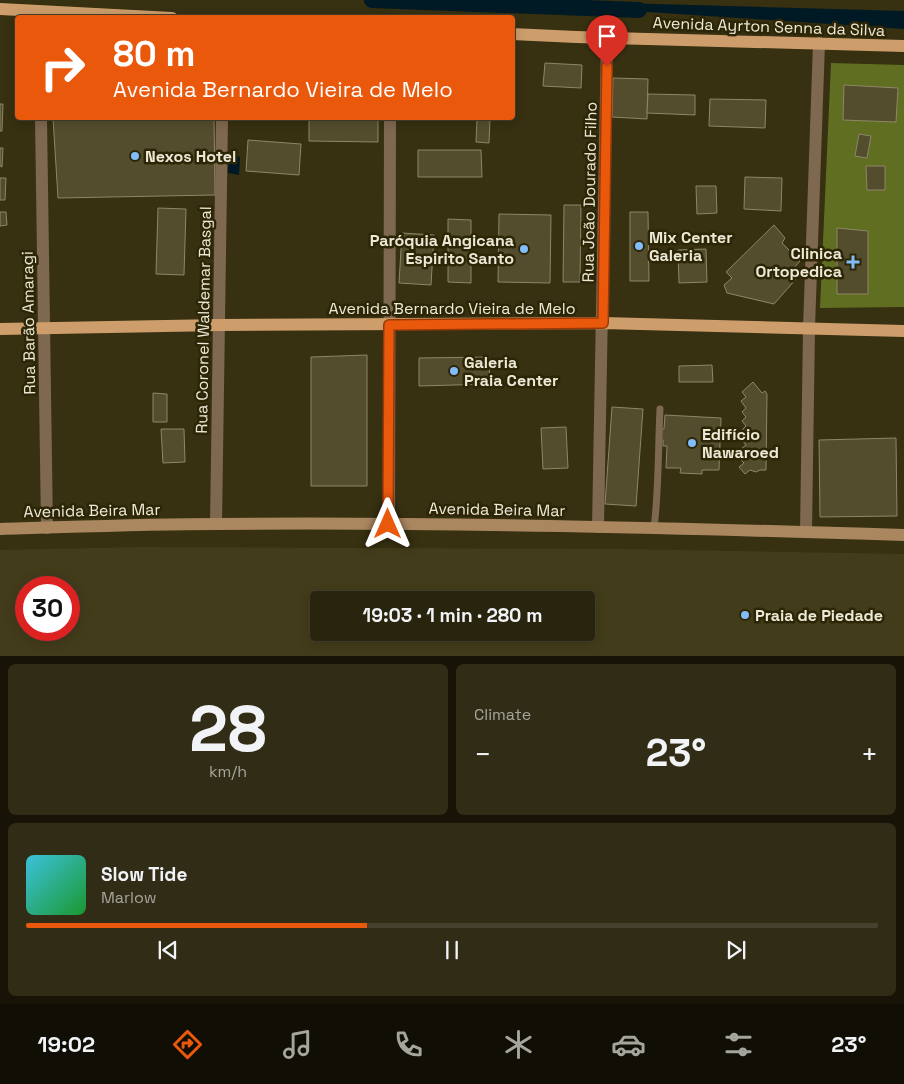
<!DOCTYPE html>
<html lang="en">
<head>
<meta charset="utf-8">
<style>
	body { margin:0; font-family:"Space Grotesk",sans-serif; background:#312c16; color:#f1f3f6; height:100vh; display:flex; flex-direction:column; font-size:19px; white-space:nowrap }
	* { box-sizing:border-box; margin:0 }
	p { font-size:16px; color:#a5a49d }
	.icon { flex:none; width:28px; height:28px; fill:none; stroke:currentColor; stroke-width:2; stroke-linecap:round; stroke-linejoin:round }
	.map { position:relative; height:656px; overflow:hidden }
	.sheet { display:flex; flex-direction:column; gap:8px; padding:8px; background:#171407; flex:1 }
	.sheet>* { flex:none }
	.guide { position:absolute; left:15px; top:15px; width:500px; height:105px; border-radius:5px; box-shadow:0 2px 12px #0003,0 0 0 1px #45412e; background:#ea580c; color:#fff; overflow:hidden }
	.speed { position:absolute; left:15px; top:576px; display:flex; gap:10px; font-size:25px; font-weight:700; text-align:center }
	.speed>* { display:grid; place-content:center; width:65px; height:65px; border-radius:50%; background:#29240d; box-shadow:0 2px 12px #0003,0 0 0 1px #45412e; line-height:1 }
	.speed .limit { border:8px solid #d22; background:#fff; color:#111 }
	.pin { position:absolute; display:grid; place-items:center; width:42px; height:42px; color:#fff; margin:-51px -21px; border-radius:50% 50% 50% 0; rotate:-45deg; box-shadow:0 0 5px #0007 }
	.pin .icon { rotate:45deg }
	.me { position:absolute; width:55px; margin:-28px; rotate:0deg; stroke-linejoin:round; filter:drop-shadow(0 0 4px #0008) }
	.turn { display:flex; align-items:center; gap:18px; height:105px; padding:0 15px; font-size:22px }
	.turn .icon { width:65px; height:65px; stroke-width:2.5 }
	.turn b { display:block; font-size:35px; line-height:42px }
	.big { font-size:38px; font-weight:700; line-height:1.1 }
	.sheet .widget { flex:1; display:flex; flex-direction:column; justify-content:center; gap:8px; min-width:0; padding:0 18px; border-radius:8px; background:#312c16 }
	.sheet .dial { align-items:center; gap:0 }
	.dial b { font-size:65px; line-height:1 }
	.song { display:flex; align-items:center; gap:15px }
	.cover { width:60px; height:60px; border-radius:8px; background:linear-gradient(135deg,hsl(190 70% 55%),hsl(130 70% 35%)) }
	.played { height:5px; border-radius:2px; background:linear-gradient(90deg,#ea580c 40%,#45412e 40%) }
	.keys { display:flex; justify-content:space-around; direction:ltr }
	.heat { display:flex; justify-content:space-between; align-items:center; font-size:28px; direction:ltr }
	.sheet .tiles { flex:1; display:grid; gap:8px; grid-template-columns:1fr 1fr }
	.widget:last-child { grid-column:span 2 }
	.trip { position:absolute; left:310px; top:591px; width:285px; height:50px; border-radius:5px; background:#29240d; box-shadow:0 2px 12px #0003,0 0 0 1px #45412e; font-weight:700; line-height:50px; text-align:center }
	.tabs { display:flex; height:80px; justify-content:space-around; align-items:center; background:#100e05; color:#a5a49d }
	.tabs .icon { width:35px; height:35px }
	.tabs .selected { color:#ea580c }
	.tabs b { font-size:22px; color:#f1f3f6 }
	.map>svg:first-child { display:block }
</style>
</head>
<body>
<div class="map">
<svg width="904" height="657" viewBox="0 0 904 657">
	<rect width="100%" height="100%" fill="#373011"/>
	<!-- forest -->
	<path fill="#5f6e21" d="M831,63L904,65V307L820,308Z"/>
	<!-- sand -->
	<path fill="#433c1b" fill-rule="evenodd" d="M141,547L623,549L904,554V656H0V550ZM26,588H69V630H26ZM319,600H586V632H319Z"/>
	<!-- water -->
	<g fill="#001a25">
		<path d="M417,0H510L904,11V29L618,10Z"/>
		<path d="M229,153L240,157L239,175L228,173Z"/>
	</g>
	<g fill="none" stroke-linecap="round" stroke-linejoin="round">
		<!-- canal -->
		<path stroke="#001a25" stroke-width="16" d="M372,0L639,10"/>
	</g>
	<!-- building -->
	<g fill="#544d2d" stroke="#8e8766">
		<path d="M545,63L582,65L581,88L543,86Z"/>
		<path d="M613,78L648,79L647,119L612,117Z"/>
		<path d="M844,85L898,88L896,122L843,120Z"/>
		<path d="M648,94L695,95V115L647,113Z"/>
		<path d="M710,99L766,100L765,128L709,126Z"/>
		<path d="M0,104H3L2,131H0Z"/>
		<path d="M53,118H214L215,195L58,198Z"/>
		<path d="M309,118H378V142L309,141Z"/>
		<path d="M477,119H490L489,143L476,142Z"/>
		<path d="M859,134L871,136L867,158L855,156Z"/>
		<path d="M248,140L301,144L299,175L246,171Z"/>
		<path d="M0,148H3L2,167L0,166Z"/>
		<path d="M418,150H481L482,177H418Z"/>
		<path d="M866,166H885V190H867Z"/>
		<path d="M745,177L782,178L781,211L744,209Z"/>
		<path d="M0,178H6L5,200H0Z"/>
		<path d="M696,186H716L717,213L697,214Z"/>
		<path d="M564,205H581L580,282H563Z"/>
		<path d="M158,208L186,209L184,275L156,274Z"/>
		<path d="M0,212H6L7,225L0,226Z"/>
		<path d="M630,212H648L649,281H630Z"/>
		<path d="M499,214L551,215L550,283L498,282Z"/>
		<path d="M448,219L471,220V283L448,282Z"/>
		<path d="M774,225L785,238L782,243L800,261L794,268L797,278L774,304L727,293L724,285L732,278L726,272Z"/>
		<path d="M837,228L868,231V294H837Z"/>
		<path d="M402,233L434,235L431,285L399,283Z"/>
		<path d="M706,249L707,282L679,283L678,250Z"/>
		<path d="M367,355V486H311V357Z"/>
		<path d="M489,357L490,384L419,386V358Z"/>
		<path d="M712,365L713,382H679V366Z"/>
		<path d="M753,382L762,393L765,391L767,394L766,470H760L756,472L750,470L745,474L739,467L744,463L740,459L746,454L741,449L746,445L741,439L746,435L742,430L746,426L742,421L746,417L742,412L746,408L741,401L746,397L742,392Z"/>
		<path d="M153,393L167,394V422H153Z"/>
		<path d="M612,407L643,409L636,506L605,504Z"/>
		<path d="M665,415L721,418L719,470H702V474L680,473L681,468H666L667,446H663V440L659,439L660,429H664Z"/>
		<path d="M566,427L568,468L543,469L541,428Z"/>
		<path d="M161,429H184L185,462L163,463Z"/>
		<path d="M896,438L897,516L820,517L819,440Z"/>
	</g>
	<g fill="none" stroke-linecap="round" stroke-linejoin="round">
		<!-- lane -->
		<path stroke="#7f6850" stroke-width="7" d="M654,528C659,489 658,448 660,409"/>
		<!-- street -->
		<g stroke="#7f6850" stroke-width="12">
			<path d="M41,118L47,528"/>
			<path d="M216,524L222,118"/>
			<path d="M389,524L390,118"/>
			<path d="M598,527L607,38"/>
			<path d="M806,532L809,328L819,43"/>
		</g>
		<!-- secondary -->
		<path stroke="#ab8760" stroke-width="12" d="M0,529C73,527 145,524 218,524C447,522 675,528 904,535"/>
		<!-- primary -->
		<g stroke="#cd9e6c" stroke-width="12">
			<path d="M0,9L172,18"/>
			<path d="M512,34L576,37L904,46"/>
			<path d="M0,329L220,325L603,323L904,331"/>
		</g>
	</g>
	<g fill="none" stroke-linecap="round" stroke-linejoin="round">
		<!-- route casing -->
		<g stroke="#983908" stroke-width="12">
			<path id="route" d="M388,524L389,325L603,323L607,66"/>
		</g>
		<!-- route -->
		<use href="#route" stroke="#ea580c" stroke-width="9"/>
	</g>
	<!-- markers -->
	<g fill="#81bdfa" stroke="#2d2606" stroke-width="2">
		<circle cx="135" cy="156" r="5"/>
		<circle cx="639" cy="246" r="5"/>
		<circle cx="524" cy="249" r="5"/>
		<path d="M850.5 254.5h5v5h5v5h-5v5h-5v-5h-5v-5h5z"/>
		<circle cx="454" cy="371" r="5"/>
		<circle cx="692" cy="443" r="5"/>
		<circle cx="745" cy="615" r="5"/>
	</g>
	<g text-anchor="middle" stroke-width="5" stroke-linejoin="round" paint-order="stroke">
		<!-- street labels -->
		<g font-size="16" fill="#ede9d7" stroke="#2d2606">
			<text transform="translate(769 26) rotate(2)" y="6">Avenida Ayrton Senna da Silva</text>
			<text transform="translate(589 192) rotate(-89)" y="6">Rua João Dourado Filho</text>
			<text x="452" y="314">Avenida Bernardo Vieira de Melo</text>
			<text transform="translate(203 320) rotate(-89)" y="6">Rua Coronel Waldemar Basgal</text>
			<text transform="translate(28 323) rotate(-91)" y="6">Rua Barão Amaragi</text>
			<text transform="translate(497 509) rotate(1)" y="6">Avenida Beira Mar</text>
			<text transform="translate(92 510) rotate(-1)" y="6">Avenida Beira Mar</text>
		</g>
		<!-- poi labels -->
		<g font-size="16" font-weight="bold" fill="#ede9d7" stroke="#2d2606" text-anchor="start">
			<text x="145" y="162">Nexos Hotel</text>
			<text x="649" y="243">Mix Center<tspan x="649" dy="18">Galeria</tspan></text>
			<text x="514" y="246" text-anchor="end">Paróquia Angicana<tspan x="514" dy="18">Espirito Santo</tspan></text>
			<text x="842" y="259" text-anchor="end">Clinica<tspan x="842" dy="18">Ortopedica</tspan></text>
			<text x="464" y="368">Galeria<tspan x="464" dy="18">Praia Center</tspan></text>
			<text x="702" y="440">Edifício<tspan x="702" dy="18">Nawaroed</tspan></text>
			<text x="755" y="621">Praia de Piedade</text>
		</g>
	</g>
</svg>
<div class="speed"><div class="limit">30</div></div>
<div class="pin" style="left:607px;top:66px;background:#d93025"><svg class="icon" aria-label="arrive" viewBox="0 0 24 24"><path d="M6 21V4h12l-3 4 3 4H6"/></svg></div>
<svg class="me" style="left:388px;top:524px" viewBox="-20 -20 40 40"><path d="M0-17L14 15 0 8-14 15z" fill="#ea580c" stroke="#fff" stroke-width="4"/></svg>
<div class="trip">19:03 · 1 min · 280 m</div>
<div class="guide">
<div class="turn"><svg class="icon" aria-label="right" viewBox="0 0 24 24"><path d="M7 20v-9h11M14 6l5 5-5 5"/></svg><div><b>80 m</b>Avenida Bernardo Vieira de Melo</div></div>
</div>
</div>
<section class="sheet">
<div class="tiles">
<div class="widget dial"><b>28</b><p>km/h</p></div>
<div class="widget"><p>Climate</p>
<div class="heat"><a>−</a><b class="big">23°</b><a>+</a></div>
</div>
<div class="widget">
<div class="song"><i class="cover"></i><div><b>Slow Tide</b><p>Marlow</p></div></div>
<div class="played"></div>
<div class="keys"><svg class="icon" aria-label="previous" viewBox="0 0 24 24"><path d="M18 5L8 12l10 7zM5 5v14"/></svg><svg class="icon" aria-label="pause" viewBox="0 0 24 24"><path d="M8 5v14M16 5v14"/></svg><svg class="icon" aria-label="next" viewBox="0 0 24 24"><path d="M6 5l10 7-10 7zM19 5v14"/></svg></div>
</div>
</div>
</section>
<nav class="tabs">
<b>19:02</b>
<svg class="icon selected" aria-label="directions" viewBox="0 0 24 24"><path d="M12 3l9 9-9 9-9-9zM9 14v-3h6M13 9l2 2-2 2"/></svg>
<svg class="icon" aria-label="music" viewBox="0 0 24 24"><path d="M9 18V5l10-2v13"/><circle cx="6" cy="18" r="3"/><circle cx="16" cy="16" r="3"/></svg>
<svg class="icon" aria-label="phone" viewBox="0 0 24 24"><path d="M5 4h4l2 5-3 2q2 4 5 5l2-3 5 2v4C11 20 4 13 5 4z"/></svg>
<svg class="icon" aria-label="climate" viewBox="0 0 24 24"><path d="M12 3v18M4 7l16 10M4 17L20 7"/></svg>
<svg class="icon" aria-label="car" viewBox="0 0 24 24"><path d="M5 17H2v-5l4-1 3-4h7l3 4 3 1v5h-3M9 17h6M6 11h13"/><circle cx="7" cy="17" r="2"/><circle cx="17" cy="17" r="2"/></svg>
<svg class="icon" aria-label="filters" viewBox="0 0 24 24"><path d="M4 7h16M4 17h16"/><circle cx="9" cy="7" r="2"/><circle cx="15" cy="17" r="2"/></svg>
<b>23°</b>
</nav>
</body>
</html>
